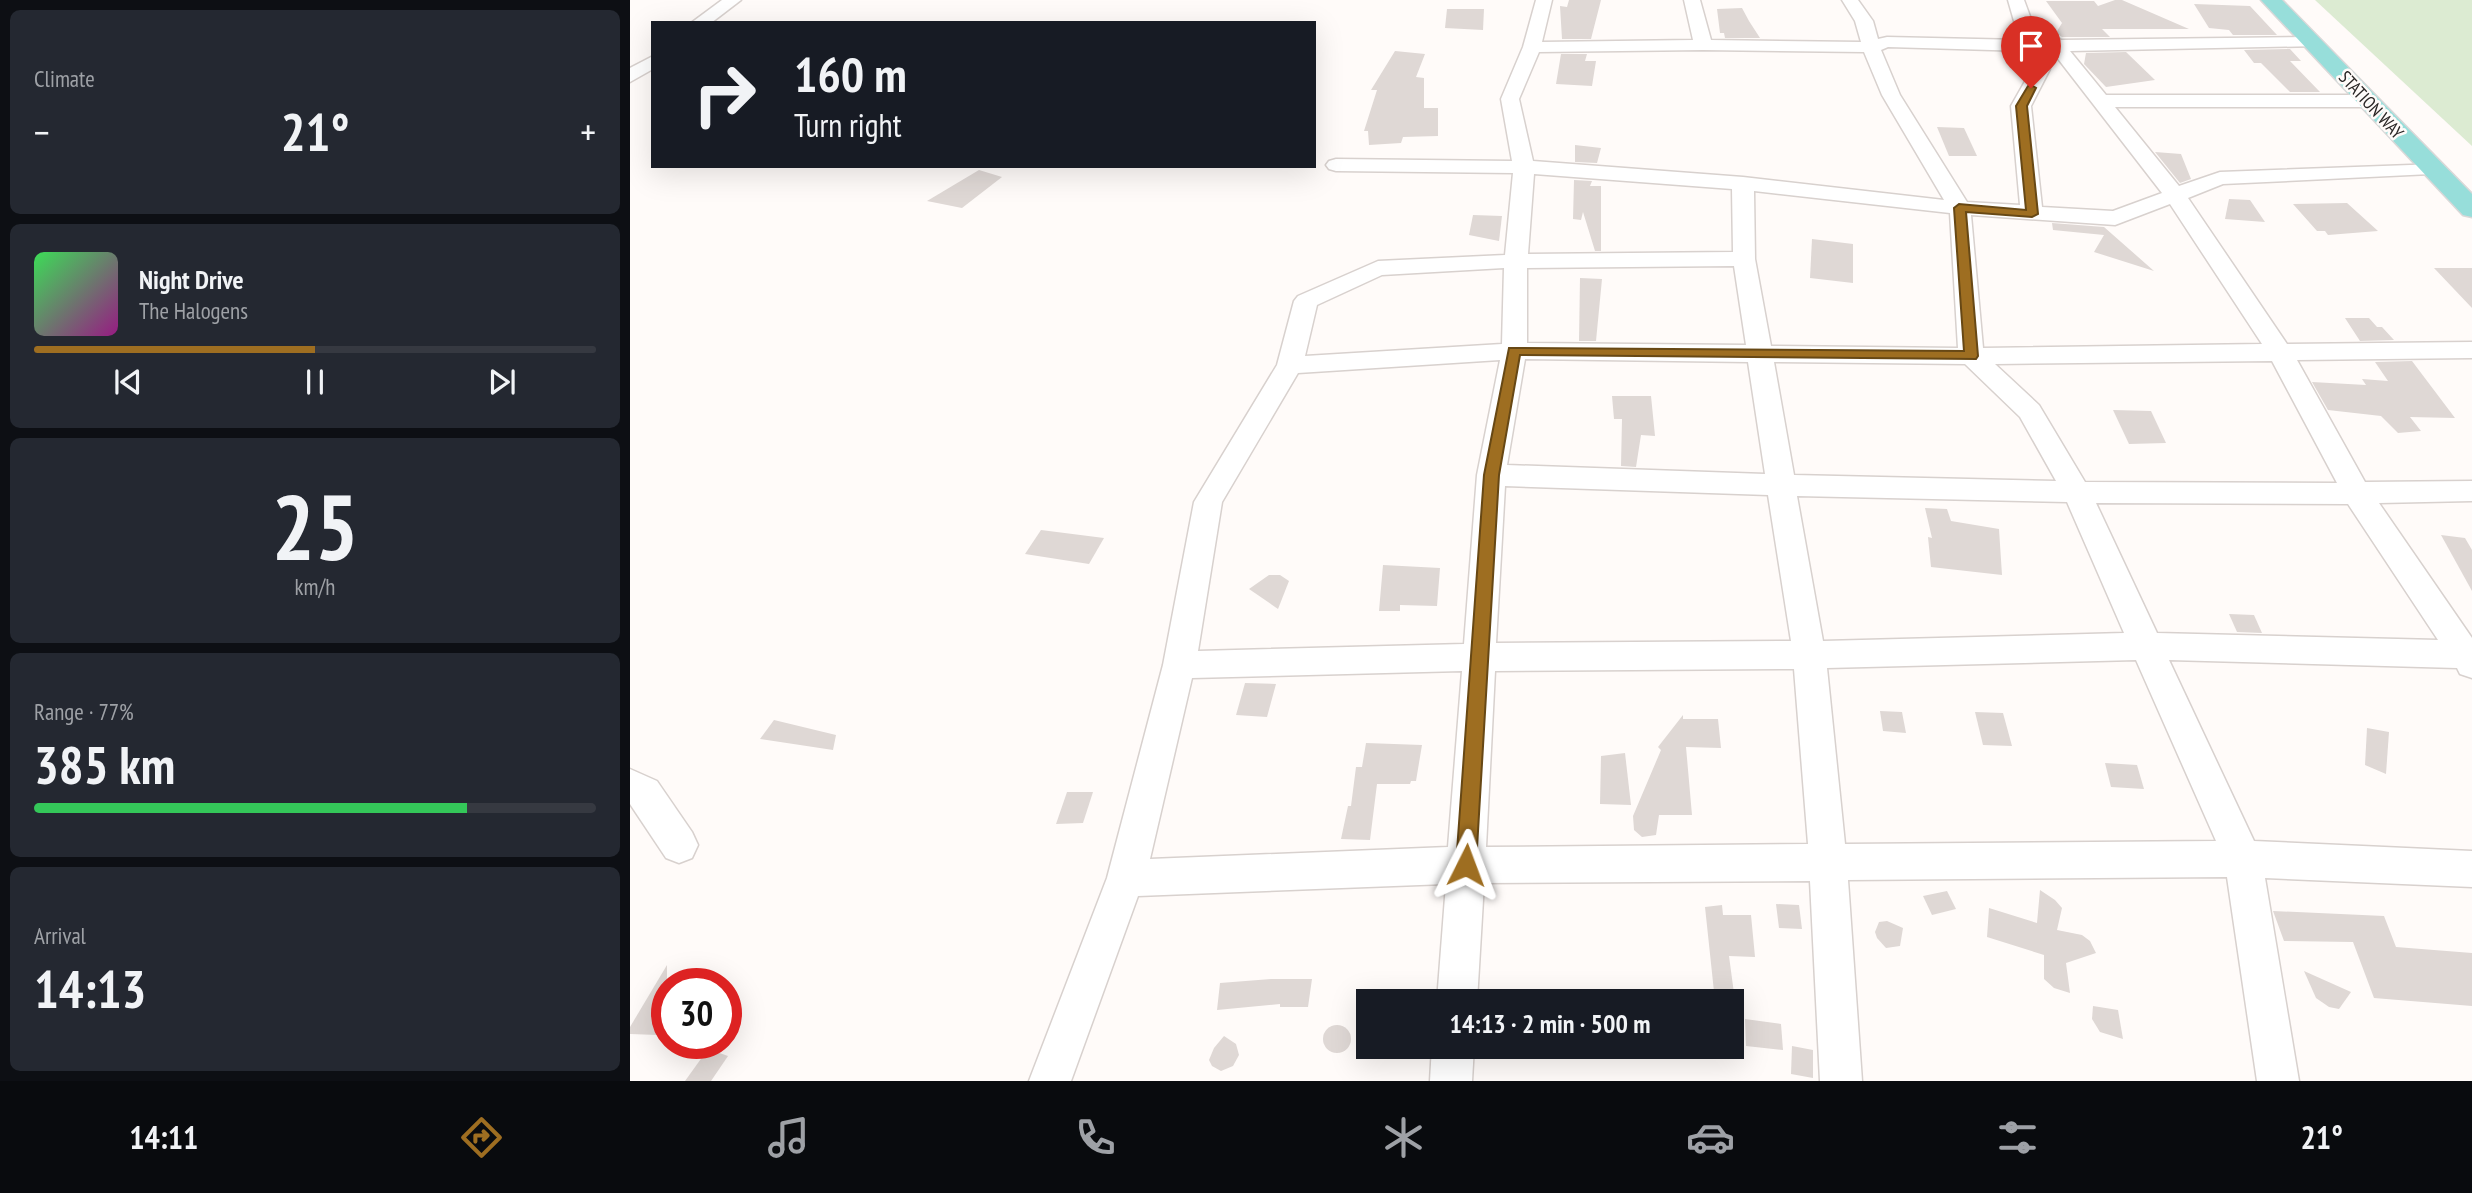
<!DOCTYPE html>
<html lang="en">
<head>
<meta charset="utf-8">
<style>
	body { margin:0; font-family:"PT Sans Narrow",sans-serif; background:#242831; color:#f1f3f6; height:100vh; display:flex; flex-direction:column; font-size:26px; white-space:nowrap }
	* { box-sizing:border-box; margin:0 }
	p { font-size:23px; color:#9ea1a6 }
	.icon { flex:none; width:38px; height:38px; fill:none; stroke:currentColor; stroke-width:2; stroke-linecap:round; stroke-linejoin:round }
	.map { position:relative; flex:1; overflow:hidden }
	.drawer { display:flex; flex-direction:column; gap:10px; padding:10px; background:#0d0f14; width:630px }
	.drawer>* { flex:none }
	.top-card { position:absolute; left:21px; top:21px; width:665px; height:147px; border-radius:0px; box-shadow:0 7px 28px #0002; background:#171b24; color:#f1f3f6; overflow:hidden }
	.speed { position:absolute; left:21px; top:968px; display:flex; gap:14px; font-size:35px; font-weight:700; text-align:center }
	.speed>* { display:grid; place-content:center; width:91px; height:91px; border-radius:50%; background:#171b24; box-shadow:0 7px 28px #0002; line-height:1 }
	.speed .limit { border:10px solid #d22; background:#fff; color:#111 }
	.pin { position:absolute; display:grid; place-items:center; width:60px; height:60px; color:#fff; margin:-72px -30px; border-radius:50% 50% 50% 0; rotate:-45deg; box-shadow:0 0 7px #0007 }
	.pin .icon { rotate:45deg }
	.me { position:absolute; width:77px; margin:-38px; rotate:3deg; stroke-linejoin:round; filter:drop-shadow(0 0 5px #0008) }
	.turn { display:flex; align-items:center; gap:24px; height:147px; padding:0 28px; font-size:32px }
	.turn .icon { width:91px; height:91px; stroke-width:2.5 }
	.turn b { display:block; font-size:49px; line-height:60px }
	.big { font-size:52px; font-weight:700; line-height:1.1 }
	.drawer .widget { flex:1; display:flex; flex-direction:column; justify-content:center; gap:10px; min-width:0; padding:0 24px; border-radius:10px; background:#242831 }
	.drawer .dial { align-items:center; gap:0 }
	.dial b { font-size:91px; line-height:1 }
	.song { display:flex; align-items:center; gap:21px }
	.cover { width:84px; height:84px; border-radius:10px; background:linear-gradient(135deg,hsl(130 70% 55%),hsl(310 70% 35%)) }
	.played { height:7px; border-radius:4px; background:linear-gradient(90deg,#9e6e21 50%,#363941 50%) }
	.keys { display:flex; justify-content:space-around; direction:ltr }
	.heat { display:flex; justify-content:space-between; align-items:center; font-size:38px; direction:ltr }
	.charge { height:10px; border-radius:5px; background:linear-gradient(90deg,#34c759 77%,#363941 0) }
	.trip { position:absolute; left:726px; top:989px; width:388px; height:70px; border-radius:0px; background:#171b24; box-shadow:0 7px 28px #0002; font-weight:700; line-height:70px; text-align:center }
	.tab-bar { display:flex; height:112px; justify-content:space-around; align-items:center; background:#090b0e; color:#9ea1a6 }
	.tab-bar .icon { width:49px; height:49px }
	.tab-bar .selected { color:#9e6e21 }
	.tab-bar b { font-size:32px; color:#f1f3f6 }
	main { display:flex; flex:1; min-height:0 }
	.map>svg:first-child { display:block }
</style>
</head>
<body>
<main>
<section class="drawer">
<div class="widget"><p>Climate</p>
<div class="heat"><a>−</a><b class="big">21°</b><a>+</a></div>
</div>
<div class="widget">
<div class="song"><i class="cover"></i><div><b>Night Drive</b><p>The Halogens</p></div></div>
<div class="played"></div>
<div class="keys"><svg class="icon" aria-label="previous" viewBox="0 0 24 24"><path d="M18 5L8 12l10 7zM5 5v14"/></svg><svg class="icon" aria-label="pause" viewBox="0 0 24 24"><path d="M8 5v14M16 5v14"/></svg><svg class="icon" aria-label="next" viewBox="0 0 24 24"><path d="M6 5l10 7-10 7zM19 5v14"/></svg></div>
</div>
<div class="widget dial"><b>25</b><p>km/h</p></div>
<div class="widget"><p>Range · 77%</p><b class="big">385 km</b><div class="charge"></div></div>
<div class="widget"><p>Arrival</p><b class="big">14:13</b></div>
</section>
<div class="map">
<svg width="1842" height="1081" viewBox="0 0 1842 1081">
	<rect width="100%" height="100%" fill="#fffbf9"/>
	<!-- green -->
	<path fill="#dcebd2" d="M1685,0H1842V146Z"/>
	<!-- building -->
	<g fill="#dfd8d5">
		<path d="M939,0H971L961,39H932L930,6L937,7Z"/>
		<path d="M1485,0H1492L1559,29H1472L1480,37H1432L1426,33L1432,23L1416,1H1464L1468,6Z"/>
		<path d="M1564,4L1620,6L1647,35H1603L1599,30L1579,28Z"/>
		<path d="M1112,8L1119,21L1130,38H1095L1094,33H1090L1087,9Z"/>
		<path d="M817,9H854L853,30L815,28Z"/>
		<path d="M1660,49L1671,61H1660L1690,92H1660L1631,63H1624L1614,50Z"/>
		<path d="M765,51L795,54L786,77L794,78V108H808V136L773,137L771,143L739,145L738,131H734L747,90H741Z"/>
		<path d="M1496,52L1525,80L1476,87L1454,64L1456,53Z"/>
		<path d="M931,54H957L955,61H966L962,86L926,84Z"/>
		<path d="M1307,127L1334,128L1347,156H1319Z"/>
		<path d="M945,145L971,148L967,163L945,162Z"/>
		<path d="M1525,152L1551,154L1561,179L1550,183Z"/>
		<path d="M349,170L372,177L332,208L297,201Z"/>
		<path d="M944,180L962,181L960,186H971V251H965L953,212L951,220L943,219Z"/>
		<path d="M1599,199L1620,200L1635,222L1595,219Z"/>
		<path d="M1717,203L1748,231L1698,235L1695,231H1687L1663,204Z"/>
		<path d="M843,215L872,216L869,241L839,235Z"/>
		<path d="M1422,223L1474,227L1524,271L1464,252L1474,235L1423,230Z"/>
		<path d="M1182,239L1223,244V283L1180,278Z"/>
		<path d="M1804,268H1842V308Z"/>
		<path d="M950,278L972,279L966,341H949Z"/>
		<path d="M1715,318H1739L1747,327H1752L1764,340L1730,341Z"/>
		<path d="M1782,361L1825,418L1780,417L1791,431L1768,433L1751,416L1698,410L1682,382L1736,385L1732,379L1758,381L1745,362Z"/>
		<path d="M982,396H1021L1025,436L1011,435L1006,467L991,466L992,419H984Z"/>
		<path d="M1483,410L1521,411L1536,443L1499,444Z"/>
		<path d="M1295,508L1317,509L1321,521L1369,529L1372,575L1301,567L1298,537L1302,538Z"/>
		<path d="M411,530L474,538L459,564L395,554Z"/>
		<path d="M1811,535L1835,538L1842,550V591Z"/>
		<path d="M753,565L810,568L807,606L770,605V611H749Z"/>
		<path d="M639,575H650L659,581L648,609L619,589Z"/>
		<path d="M1599,614L1624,615L1632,633L1607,632Z"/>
		<path d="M615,683L646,684L637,717L606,715Z"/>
		<path d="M1250,711L1272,712L1276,733L1253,731Z"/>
		<path d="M1345,712L1373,713L1382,746L1353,745Z"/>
		<path d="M1053,715V719H1088L1091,748L1056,747L1062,815H1029L1026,835L1012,837L1004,830L1003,816L1031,750L1028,747Z"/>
		<path d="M144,720L206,735L203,750L130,739Z"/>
		<path d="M1737,728L1759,732L1756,774L1735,765Z"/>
		<path d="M736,743L792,745L786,781H781L780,784H747L740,840L711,839L718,806H721L726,767H732Z"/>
		<path d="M995,753L1001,805L970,804L971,756Z"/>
		<path d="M1475,763L1507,765L1514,789L1481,787Z"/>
		<path d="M437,792H463L453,823L426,824Z"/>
		<path d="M1410,890L1425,900L1432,908L1427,930L1452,935L1460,941L1466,953L1436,963L1440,993L1424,988L1414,979V955L1357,937L1359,908L1407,923Z"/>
		<path d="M1317,891L1326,909L1302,915L1293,896Z"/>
		<path d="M1146,904L1169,905L1172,929L1149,928Z"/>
		<path d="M1092,905L1093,915H1121L1125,957L1099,956L1105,1001H1085L1075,907Z"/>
		<path d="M1643,911L1754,916L1766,947L1842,953V1006L1744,998L1723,942L1654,941Z"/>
		<path d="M1257,921L1273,928L1270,946L1256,948L1247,938L1245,932L1249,922Z"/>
		<path d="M37,965V1021L28,1035L0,1034V1027Z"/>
		<path d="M1674,971L1721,992L1709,1009L1699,1007L1686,998Z"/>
		<path d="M641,979H682L678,1007H650V1004L587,1010L590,983Z"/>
		<path d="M1463,1006L1488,1010L1493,1039L1470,1032L1462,1019Z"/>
		<path d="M1115,1019L1151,1024L1153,1050L1116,1046Z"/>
		<circle cx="707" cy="1039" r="14"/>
		<path d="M594,1036L606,1044L609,1055L603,1066L591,1071L582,1066L579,1060L584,1048Z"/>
		<path d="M1162,1046L1183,1050V1078L1161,1074Z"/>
		<path d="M78,1049L98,1056L81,1081H55Z"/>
	</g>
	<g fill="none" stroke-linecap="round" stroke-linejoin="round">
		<!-- minor casing -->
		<g stroke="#d8d1ce" stroke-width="3">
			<g id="minor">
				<path d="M92,0H111L81,23H61Z"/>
				<path d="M906,0H922L912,42L1063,40L1054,0H1070L1081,40L1231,42L1225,21L1212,0H1228L1243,21L1248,39L1257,37L1392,40L1388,30L1390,27L1384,21L1378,0H1394L1401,19L1431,40L1682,37L1691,42L1688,46L1440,51L1476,95H1738L1748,101L1738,107H1485L1549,186L1590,172L1808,164L1811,168L1808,172L1801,174L1593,184L1558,198L1657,344L1842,342V358L1667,360L1735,482L1842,481V501L1749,503L1842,638V678L1830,674L1827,668L1539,660L1624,841L1842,851V887L1635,878L1669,1081H1627L1597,877L1218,880L1232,1081H1190L1180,881L854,883L847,1001H807L816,884L508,896L441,1081H399L477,878L533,665L564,502L647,365L664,301L668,296L748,261L875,255L883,173L706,171L699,169L696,165L699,161L706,159L882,161L871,99L893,47ZM1258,47L1396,51L1402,69L1381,106L1390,205L1337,202L1270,95L1251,50ZM1073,50L1234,52L1252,95L1314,200L1113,177L903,161L889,99L909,52ZM1414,51H1422L1532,193L1483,211L1412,207L1401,106L1420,69ZM904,174L1102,189L1103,252L898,254ZM1124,191L1320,213L1328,348L1141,346L1125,259ZM1540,204L1632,344L1353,348L1341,215L1485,225ZM1104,266L1116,345L897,343V268ZM874,268L872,344L675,356L687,305L752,275ZM895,359L1118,362L1135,474L877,465ZM870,360L847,475L834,644L568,651L592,502L668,373ZM1642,361L1707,483L1455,482L1409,405L1365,364ZM1144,362L1335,364L1390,417L1426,481L1164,475ZM875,486L1138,495L1161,641L866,643ZM1167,496L1437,502L1494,633L1193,641ZM1466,503L1718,504L1808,640L1527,633ZM1506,660L1586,841L1215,844L1197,668ZM1164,669L1178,844L856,847L865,671ZM832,671L818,847L520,859L562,678Z"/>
				<path d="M23,56V69L0,82V68Z"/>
				<path d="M0,769L27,781L62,832L68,845L62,858L49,863L36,858L0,804Z"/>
				<path d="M802,1046H844L842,1081H800Z"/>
			</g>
		</g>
		<!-- major casing -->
		<g stroke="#d9d8d8" stroke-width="3">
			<path id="major" d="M1631,0H1652L1842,194V217L1833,215Z"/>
		</g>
		<!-- minor -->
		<use href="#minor" fill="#fff" fill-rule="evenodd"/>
		<!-- major -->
		<use href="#major" fill="#97deda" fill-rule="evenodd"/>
	</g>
	<!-- route -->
	<path fill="#9e6e21" stroke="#674815" stroke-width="2" d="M1401,85L1406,88L1397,106L1408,214L1402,217L1336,212L1348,356L1346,359L890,355L869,475L846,865L843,872L836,875L829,872L826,865L854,475L879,348L1334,351L1324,208L1329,204L1396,210L1386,106L1398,86Z"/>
	<g text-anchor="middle" stroke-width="5" stroke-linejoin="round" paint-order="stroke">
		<!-- far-street labels -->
		<g font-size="18" fill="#2a2726" stroke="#fffbf9">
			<text transform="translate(1741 105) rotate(47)" y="6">STATION WAY</text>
		</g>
	</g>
</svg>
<div class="speed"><div class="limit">30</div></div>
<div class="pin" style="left:1401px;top:88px;background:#d93025"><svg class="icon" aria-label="arrive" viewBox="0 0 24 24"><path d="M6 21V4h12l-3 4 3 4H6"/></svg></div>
<svg class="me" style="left:836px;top:865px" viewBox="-20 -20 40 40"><path d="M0-17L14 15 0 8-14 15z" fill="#9e6e21" stroke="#fff" stroke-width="4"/></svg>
<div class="trip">14:13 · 2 min · 500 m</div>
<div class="top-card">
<div class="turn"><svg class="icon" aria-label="right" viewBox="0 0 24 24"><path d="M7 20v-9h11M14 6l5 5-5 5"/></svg><div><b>160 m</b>Turn right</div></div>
</div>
</div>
</main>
<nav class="tab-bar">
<b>14:11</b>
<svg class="icon selected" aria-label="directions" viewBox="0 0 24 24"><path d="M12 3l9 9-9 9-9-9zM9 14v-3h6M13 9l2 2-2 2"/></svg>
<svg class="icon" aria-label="music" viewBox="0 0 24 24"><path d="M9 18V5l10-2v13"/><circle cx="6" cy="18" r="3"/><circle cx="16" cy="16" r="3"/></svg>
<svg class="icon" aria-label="phone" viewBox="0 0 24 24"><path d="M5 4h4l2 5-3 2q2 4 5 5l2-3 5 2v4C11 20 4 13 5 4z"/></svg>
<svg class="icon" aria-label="climate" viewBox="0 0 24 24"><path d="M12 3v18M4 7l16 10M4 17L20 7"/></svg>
<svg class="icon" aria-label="car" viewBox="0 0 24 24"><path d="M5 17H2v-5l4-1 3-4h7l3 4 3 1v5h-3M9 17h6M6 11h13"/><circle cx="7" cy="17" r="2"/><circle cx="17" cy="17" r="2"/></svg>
<svg class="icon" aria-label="filters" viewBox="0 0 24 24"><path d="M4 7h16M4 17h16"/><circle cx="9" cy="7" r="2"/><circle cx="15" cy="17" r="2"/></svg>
<b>21°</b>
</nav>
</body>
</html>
